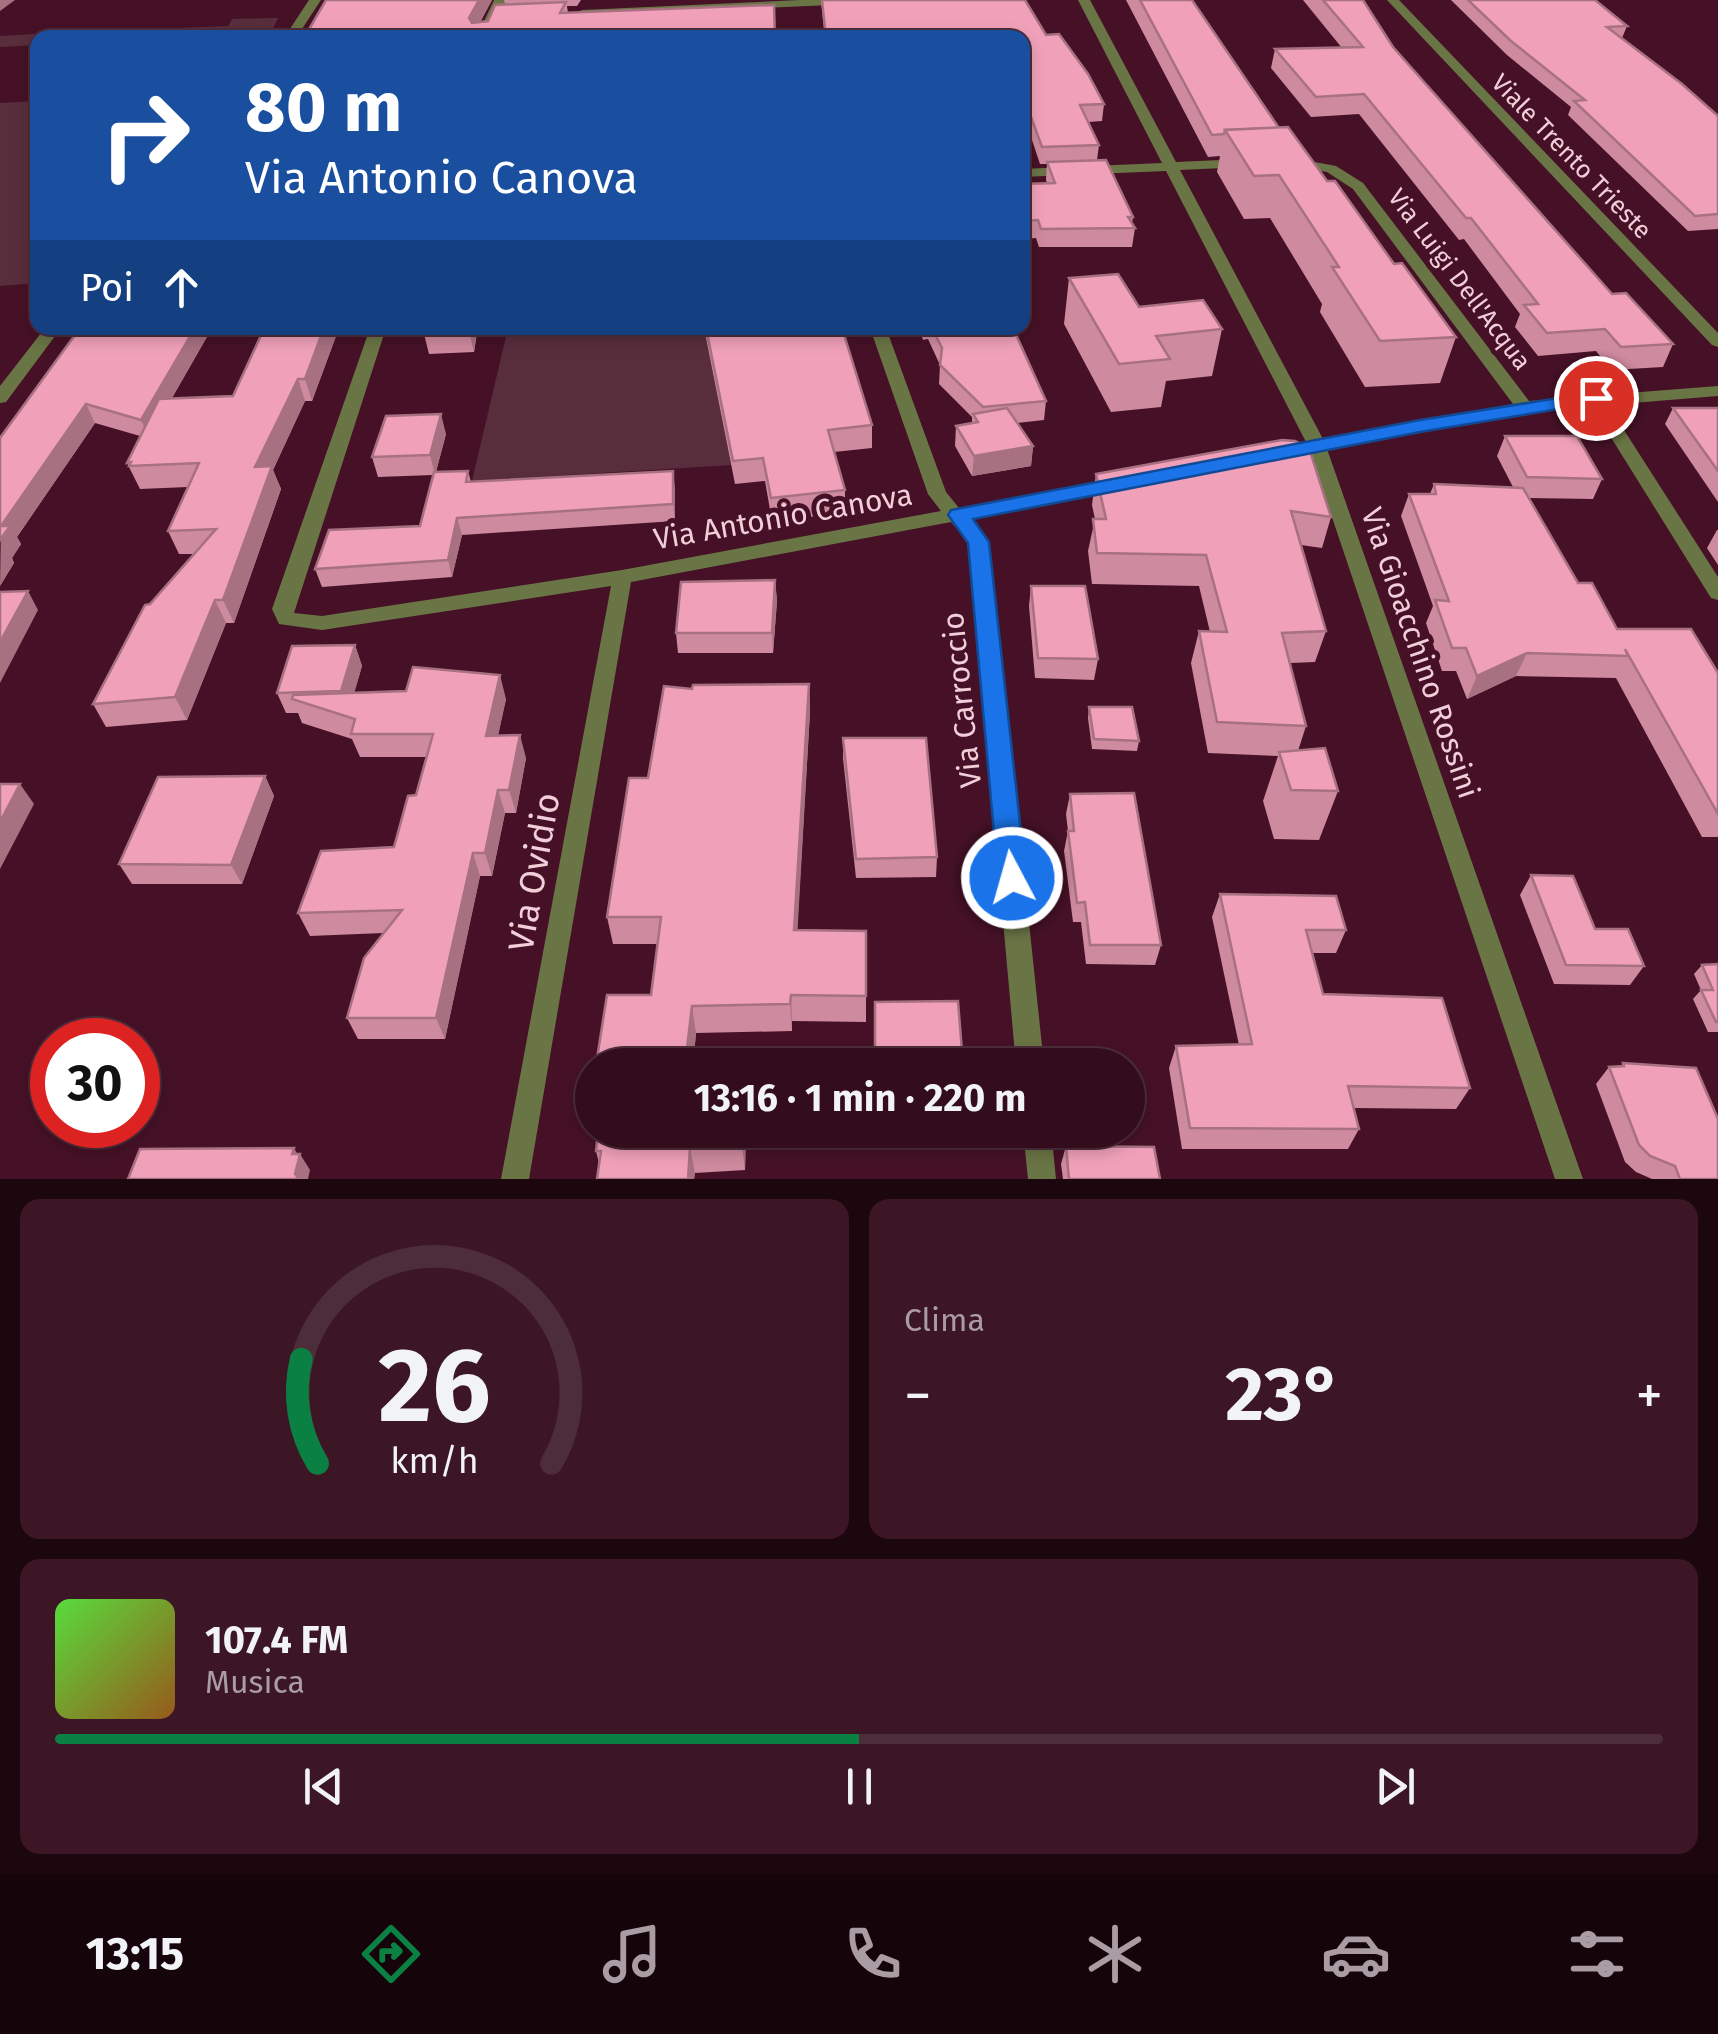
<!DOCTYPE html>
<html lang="it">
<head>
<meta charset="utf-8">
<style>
	body { margin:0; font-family:"Fira Sans",sans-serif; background:#3c1625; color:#f1f3f6; height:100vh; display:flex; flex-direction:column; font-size:38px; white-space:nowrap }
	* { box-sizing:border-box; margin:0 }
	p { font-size:32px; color:#a99ca3 }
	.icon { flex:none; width:55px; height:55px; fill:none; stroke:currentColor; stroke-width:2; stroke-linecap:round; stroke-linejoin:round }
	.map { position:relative; height:1179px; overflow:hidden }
	.side { display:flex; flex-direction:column; gap:20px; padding:20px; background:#1d070f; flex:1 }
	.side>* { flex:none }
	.top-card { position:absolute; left:30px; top:30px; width:1000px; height:305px; border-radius:20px; box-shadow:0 5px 15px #0003,0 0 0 2px #4e2d3b; background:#1a4fa0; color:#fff; overflow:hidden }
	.speed { position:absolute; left:30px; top:1018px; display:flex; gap:20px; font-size:50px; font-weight:700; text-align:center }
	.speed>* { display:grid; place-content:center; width:130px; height:130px; border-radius:50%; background:#340d1c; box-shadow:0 5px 15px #0003,0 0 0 2px #4e2d3b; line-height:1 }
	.speed .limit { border:15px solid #d22; background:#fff; color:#111 }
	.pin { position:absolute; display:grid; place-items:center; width:85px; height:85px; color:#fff; margin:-42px; border:5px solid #fff; border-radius:50%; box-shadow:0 2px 10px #0007 }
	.me { position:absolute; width:110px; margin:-55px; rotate:354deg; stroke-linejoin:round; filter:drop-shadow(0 0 8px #0008) }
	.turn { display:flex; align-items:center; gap:35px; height:210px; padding:0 50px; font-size:45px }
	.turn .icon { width:130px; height:130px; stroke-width:2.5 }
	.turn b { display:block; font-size:70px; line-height:85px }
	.then { display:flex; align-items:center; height:95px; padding:0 50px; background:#0003; gap:20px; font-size:38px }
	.big { font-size:75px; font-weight:700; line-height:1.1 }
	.side .tile { flex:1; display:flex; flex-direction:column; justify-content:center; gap:15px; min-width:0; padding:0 35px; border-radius:20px; background:#3c1625 }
	.side .dial { align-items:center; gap:0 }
	.dial svg { height:260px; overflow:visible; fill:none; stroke:#4e2d3b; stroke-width:7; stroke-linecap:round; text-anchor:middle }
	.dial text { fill:#f1f3f6; stroke:none }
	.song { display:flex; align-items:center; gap:30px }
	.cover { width:120px; height:120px; border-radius:15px; background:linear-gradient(135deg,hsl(110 70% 55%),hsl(30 70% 35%)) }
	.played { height:10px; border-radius:5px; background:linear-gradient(90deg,#0b8043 50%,#4e2d3b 50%) }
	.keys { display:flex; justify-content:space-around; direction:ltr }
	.heat { display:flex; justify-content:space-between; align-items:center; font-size:55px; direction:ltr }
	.side .tiles { flex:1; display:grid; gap:20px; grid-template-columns:1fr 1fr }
	.tile:last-child { grid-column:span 2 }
	.trip { position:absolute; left:575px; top:1048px; width:570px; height:100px; border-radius:50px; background:#340d1c; box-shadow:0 5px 15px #0003,0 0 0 2px #4e2d3b; font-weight:700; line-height:100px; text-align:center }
	.dock { display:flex; height:160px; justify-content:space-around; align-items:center; background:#15050b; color:#a99ca3 }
	.dock .icon { width:70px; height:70px }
	.dock .current { color:#0b8043 }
	.dock b { font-size:45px; color:#f1f3f6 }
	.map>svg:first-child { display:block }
</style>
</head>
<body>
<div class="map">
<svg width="1718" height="1179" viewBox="0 0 1718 1179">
	<rect width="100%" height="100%" fill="#461126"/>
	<!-- green -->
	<g fill="#582e3c">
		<path d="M278,18L269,37H152L157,29L228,26L232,19Z"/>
		<path d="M136,28L131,37L38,38L37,45L0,47V36Z"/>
		<path d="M37,101V283L0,286V103Z"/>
		<path d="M508,328H704L731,465L472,481Z"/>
	</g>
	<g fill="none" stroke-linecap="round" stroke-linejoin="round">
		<!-- minor -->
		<g fill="#6a7545" fill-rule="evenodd">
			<path d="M309,0H321L296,38H284Z"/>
			<path d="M494,0H506L488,38H476Z"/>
			<path d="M800,0H883L877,3L582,16L576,13L582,10Z"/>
			<path d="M1078,0H1090L1176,162L1244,159L1251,163L1244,167L1180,170L1323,439L1513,404L1353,189L1327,172L1283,164L1281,161L1288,157L1336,166L1363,183L1529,401L1587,397L1595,393L1602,395L1718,386V396L1608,405L1718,577V600L1711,598L1592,407L1524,412L1327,449L1583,1179H1555L1310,452L1280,458L1271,452L1274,448L1306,442L1166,171L1022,177V169L1162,163Z"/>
			<path d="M1387,0H1399L1718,333V347L1712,345Z"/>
			<path d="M45,328H61L6,402L0,403V386Z"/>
			<path d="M370,328H386L294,613L322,616L622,570L941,511L928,494L870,328H886L946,492L959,508L1119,478L1126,480L1128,484L1119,490L969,518L989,542L1044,1065H1016L969,543L951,522L631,582L529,1179H501L611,586L322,630L279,624L272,609Z"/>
			<path d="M1023,1130H1051L1056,1179H1028Z"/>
		</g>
	</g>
	<!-- wall -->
	<g fill="#ce8a9f">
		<path d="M326,0H492L480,22L488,21L495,5H505L504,0H581L577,6H567L568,13L774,5L775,38H304Z"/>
		<path d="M821,0L1046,35L1104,104L1102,121L1088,122L1099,145L1097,160L1133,217L1132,223L1135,228L1132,247H1039L1036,238L1022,239V184L1047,183L1046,180L1047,164H1040L1030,134L1022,135V38H825Z"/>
		<path d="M1126,0H1192L1279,128L1327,181L1456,337L1440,383L1365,387L1320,312L1322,304L1270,218L1244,219L1217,172L1220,156L1208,157Z"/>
		<path d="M1303,0H1363L1393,47L1612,294L1673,344L1663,367L1611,370L1596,351L1538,356L1515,327L1520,314L1464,239L1459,240L1359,114L1311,117L1271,68L1275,49L1342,48Z"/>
		<path d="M1451,0H1595L1627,26L1622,38L1718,116V229L1688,231L1568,115L1571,107L1507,55Z"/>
		<path d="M1069,278L1139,307L1222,329L1212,376L1166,381L1161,407L1111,412L1064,324Z"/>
		<path d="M80,328H212L172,398L233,396L260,336L258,331L339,328L312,401H305L273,470L281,489L234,623H226L187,720L106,727L93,704L150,604L194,554H179L168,531L188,487L140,489L127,463L140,436L95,423L17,537L21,544L12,558L14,563L0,586Z"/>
		<path d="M426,328H484L483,333H477L474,352L429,354L424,334Z"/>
		<path d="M704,328H842L872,425V448L834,452L845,490V513L772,521L765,481L735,484Z"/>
		<path d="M919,328H1013L1046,401L1044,420L1017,423L1033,446L1031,466L972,476L955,446L956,426L972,423V417L939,384L940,365L928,339L923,340Z"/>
		<path d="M1673,408H1718V502L1665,424Z"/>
		<path d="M446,434L436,472L468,471L471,482L675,488V521L462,535L452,577L322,587L315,569L420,526L433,475L378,477L372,457Z"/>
		<path d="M1505,436L1602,479L1593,499L1529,498L1578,583L1617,629L1718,673V837H1702L1616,678L1516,676L1467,699L1456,671H1442L1426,623L1433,606L1401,516L1409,494H1430L1434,484L1513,487L1497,456Z"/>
		<path d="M1096,474L1331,517L1322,548L1301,545L1326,631L1315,662L1290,663L1306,726L1298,751L1338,791L1319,840L1274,839L1263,801L1278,756L1208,753L1191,663L1199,631L1210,632L1199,586L1092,584L1088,551L1095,519L1092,505Z"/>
		<path d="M1717,530H1718V565L1707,548Z"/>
		<path d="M775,580L777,601L773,653H678L676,633Z"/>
		<path d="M1031,586L1098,659L1094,680L1035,678L1029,606Z"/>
		<path d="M355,645L362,666L354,693L506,699L498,735L526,758L516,813H505L492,876H480L445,1039H358L347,1018L383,933L310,936L298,913L394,847L416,795L426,757H360L352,739L302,723L298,713H286L277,693Z"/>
		<path d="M809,684L810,712L797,930L866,931V1022L792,1021V1031L696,1033L693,1065H596L651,995L657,944H613L607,917L648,778L692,689Z"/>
		<path d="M1089,707L1139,741L1137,751L1092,749L1088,718Z"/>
		<path d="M843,738L937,857L936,877L856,878L843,758Z"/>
		<path d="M265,776L274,796L242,884H132L119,864Z"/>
		<path d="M1070,794L1161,945L1155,965L1086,964L1081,922H1073L1064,851L1068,831L1066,814Z"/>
		<path d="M1531,875L1595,929L1644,966L1630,985L1554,984L1520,895Z"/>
		<path d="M1220,894L1346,930L1336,953H1312L1323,994L1470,1088L1456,1109L1353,1108L1359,1129L1348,1149H1182L1169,1068L1176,1046L1239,1045L1212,917Z"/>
		<path d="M1718,964V1032H1708L1693,999L1701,990L1694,974L1702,965Z"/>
		<path d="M1623,1063L1718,1179H1652L1636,1172L1625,1162L1596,1084L1609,1067H1620Z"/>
		<path d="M598,1130H746L745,1170L695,1173L694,1179H597L599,1163L596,1151Z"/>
		<path d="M1066,1146L1160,1179H1063L1061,1164Z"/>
	</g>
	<!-- shaded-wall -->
	<g fill="#a87182">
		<path d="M0,0H15L0,11Z"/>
		<path d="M479,0H492L473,36L469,18Z"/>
		<path d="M195,328H212L149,438L141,420Z"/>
		<path d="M324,328H339L312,401L305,379Z"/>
		<path d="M470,328H476L477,333L474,352L469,332Z"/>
		<path d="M298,379L305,401L273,470L281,489L234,623L223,600L255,467Z"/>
		<path d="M86,404L95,423L17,537L21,544L12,558L14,563L0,586L1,526Z"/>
		<path d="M441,414L446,434L435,475L430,455Z"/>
		<path d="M1033,446L1031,466L972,476L974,456Z"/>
		<path d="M673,471L675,488V521L673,504Z"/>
		<path d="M457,518L462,535L452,577L448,560Z"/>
		<path d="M775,580L777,601L773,653L772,633Z"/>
		<path d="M28,591L38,610L0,683V642Z"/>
		<path d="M215,600L226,623L187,720L175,697Z"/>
		<path d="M355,645L362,666L349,711L341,691Z"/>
		<path d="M1527,653L1516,676L1467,699L1477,676Z"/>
		<path d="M500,675L506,699L493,759L486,736Z"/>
		<path d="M809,684L810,712L796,957L794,930Z"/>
		<path d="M520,735L526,758L516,813L509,790Z"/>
		<path d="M265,776L274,796L242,884L231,865Z"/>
		<path d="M20,784L34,804L0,869V822Z"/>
		<path d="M498,790L505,813L492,876L485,853Z"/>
		<path d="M473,853L480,876L445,1039L436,1018Z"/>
		<path d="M791,995L792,1021V1031L790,1004Z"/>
		<path d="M692,1006L696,1033L693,1065H685Z"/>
		<path d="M742,1130H746V1136L745,1170L742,1146Z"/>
		<path d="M294,1148L299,1157L300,1154L310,1170L308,1179H298L295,1174L292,1154Z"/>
		<path d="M690,1148L695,1173L694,1179H688Z"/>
	</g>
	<!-- building -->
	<g fill="#f0a1b9" stroke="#a87182" stroke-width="2.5">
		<path d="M326,0H479L469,18L472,23L488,21L495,5L566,2L560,13L774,5L775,38H304Z"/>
		<path d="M822,0H1025L1046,35L1059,34L1088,74L1104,104L1080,105L1099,145L1042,147L1031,117H1022V38H826Z"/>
		<path d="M1140,0H1192L1279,128L1225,130L1224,134L1212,135Z"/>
		<path d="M1323,0H1363L1393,47L1612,294L1626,293L1673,344L1621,347L1605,329L1547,333L1524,305L1538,304L1471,218H1466L1364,94L1316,97L1275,49L1363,47Z"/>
		<path d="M1468,0H1595L1627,26L1607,27L1682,84L1718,116V214L1695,216L1574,101L1585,100L1511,41Z"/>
		<path d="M1288,127L1327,181H1335L1394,264L1402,263L1456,337L1380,341L1332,267H1339L1279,175L1254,176L1225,130Z"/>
		<path d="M1106,160L1133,217H1128L1135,228L1041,229L1038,220L1022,221V184L1055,183L1047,162Z"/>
		<path d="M1118,274L1139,307L1203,300L1222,329L1156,336L1170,359L1119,364L1069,278Z"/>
		<path d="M80,328H195L141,420L86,404L1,526H10L0,540V438Z"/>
		<path d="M260,328H324L305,379H298L255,467L272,466L223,600H215L175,697L93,704L145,605L150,604L216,529L168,531L199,463L129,466L131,462L127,463L159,399L233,396L263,331H258Z"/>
		<path d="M426,328H470L469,332L424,334Z"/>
		<path d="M706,328H842L872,425L828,430L845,490L771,498L763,458L733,461Z"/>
		<path d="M932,328H1013L1046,401L983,407L940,365L942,348Z"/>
		<path d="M1007,408L1033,446L974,456L956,426L978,422L973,414Z"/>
		<path d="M1673,408H1718V471Z"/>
		<path d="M441,414L430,455L372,457L386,416Z"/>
		<path d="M1505,436H1577L1602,479L1527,477Z"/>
		<path d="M1282,440L1295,441L1309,448L1331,517L1291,511L1326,631L1282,633L1306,726L1217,722L1199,631L1227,632L1206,555L1097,553L1093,519H1106L1096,474Z"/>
		<path d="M468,471L466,482L673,471V504L457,518L448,560L315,569L329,530L420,526L434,472Z"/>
		<path d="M1434,484L1523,488L1578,583H1592L1617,629H1691L1718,673V814L1625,649L1628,656L1527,653L1477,676L1466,648H1452L1435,600L1449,601L1409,494H1436Z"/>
		<path d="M775,580L772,633H676L681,582Z"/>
		<path d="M1031,586H1085L1098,659L1038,658Z"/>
		<path d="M28,591L0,642V592Z"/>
		<path d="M355,645L341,691L277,693L292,646Z"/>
		<path d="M413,667L500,675L486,736L520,735L509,790H498L485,853H473L436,1018H347L364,958L402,910L298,913L321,851L394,847L408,796L416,795L433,734H351L355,719L292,699L293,695L406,691Z"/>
		<path d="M809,684L794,930L866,931V996L791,995L790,1004L692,1006L685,1065H596L607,995H651L661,917H607L629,778H648L664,686L692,689L693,685Z"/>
		<path d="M1089,707H1132L1139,741L1094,739Z"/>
		<path d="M843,738H926L937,857L856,859Z"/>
		<path d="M1325,748L1338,791L1291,790L1279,752Z"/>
		<path d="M265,776L231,865L119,864L158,777Z"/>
		<path d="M0,784H20L0,822Z"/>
		<path d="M1134,793L1161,945H1090L1085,902L1077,903L1068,831H1074L1070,794Z"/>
		<path d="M1531,875L1573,876L1595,929H1628L1644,966L1566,965Z"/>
		<path d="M1220,894L1336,896L1346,930H1306L1323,994L1442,998L1470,1088L1348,1086L1359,1129L1190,1128L1176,1046L1252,1044Z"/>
		<path d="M1718,964V1022H1716L1701,990H1713L1702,965Z"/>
		<path d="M958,1001L963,1065H875V1002Z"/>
		<path d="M1623,1063L1696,1068L1718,1119V1179H1680L1675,1166L1650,1156L1639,1145L1609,1067L1624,1066Z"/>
		<path d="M598,1130H742V1146L690,1148L688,1179H597L601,1151H596Z"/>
		<path d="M1066,1146L1154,1147L1160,1179H1069Z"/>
		<path d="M294,1148L292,1154H300L295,1174L299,1179H128L140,1149Z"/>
	</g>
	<!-- route -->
	<path fill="#1a73e8" stroke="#114b97" stroke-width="2.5" d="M1596,392L1602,394V402L1420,432L973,519L989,542L1026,878L1022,886L1012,890L1002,886L998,878L968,543L948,515L951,510L1420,420Z"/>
	<g text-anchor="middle" stroke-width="10" stroke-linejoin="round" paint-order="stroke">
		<!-- far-street labels -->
		<g font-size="25" fill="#f2cfd8" stroke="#461126">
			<text transform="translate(1572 156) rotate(46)" y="9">Viale Trento Trieste</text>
			<text transform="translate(1460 279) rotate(53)" y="9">Via Luigi Dell'Acqua</text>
		</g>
		<!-- street labels -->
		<g font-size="30" fill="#f2cfd8" stroke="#461126">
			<text transform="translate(783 517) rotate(-10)" y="10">Via Antonio Canova</text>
			<text transform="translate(1420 653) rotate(71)" y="10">Via Gioacchino Rossini</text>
			<text transform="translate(962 700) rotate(-96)" y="10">Via Carroccio</text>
		</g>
		<!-- near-street labels -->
		<g font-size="35" fill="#f2cfd8" stroke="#461126">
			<text transform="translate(534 872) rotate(-80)" y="12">Via Ovidio</text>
		</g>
	</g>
</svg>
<div class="speed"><div class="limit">30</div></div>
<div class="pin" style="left:1596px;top:398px;background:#d93025"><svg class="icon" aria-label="arrive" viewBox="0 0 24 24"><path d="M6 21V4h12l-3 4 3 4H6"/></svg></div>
<svg class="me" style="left:1012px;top:878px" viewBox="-20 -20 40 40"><circle r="17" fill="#1a73e8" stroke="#fff" stroke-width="3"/><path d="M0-11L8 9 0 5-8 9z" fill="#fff"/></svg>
<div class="trip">13:16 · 1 min · 220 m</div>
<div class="top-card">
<div class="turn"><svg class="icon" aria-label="right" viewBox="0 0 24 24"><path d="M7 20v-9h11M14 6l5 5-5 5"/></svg><div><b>80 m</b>Via Antonio Canova</div></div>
<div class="then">Poi<svg class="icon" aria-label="ahead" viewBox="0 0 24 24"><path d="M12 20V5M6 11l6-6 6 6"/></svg></div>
</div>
</div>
<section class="side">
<div class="tiles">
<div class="tile dial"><svg viewBox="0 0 100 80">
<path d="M14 69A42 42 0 1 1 86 69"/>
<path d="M14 69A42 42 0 0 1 9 37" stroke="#0b8043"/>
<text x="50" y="56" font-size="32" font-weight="700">26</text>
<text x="50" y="72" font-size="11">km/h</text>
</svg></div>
<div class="tile"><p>Clima</p>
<div class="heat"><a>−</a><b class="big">23°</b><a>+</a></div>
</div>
<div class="tile">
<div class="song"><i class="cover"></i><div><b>107.4 FM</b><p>Musica</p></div></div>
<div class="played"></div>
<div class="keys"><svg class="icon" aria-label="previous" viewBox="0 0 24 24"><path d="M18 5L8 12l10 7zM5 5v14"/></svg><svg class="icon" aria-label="pause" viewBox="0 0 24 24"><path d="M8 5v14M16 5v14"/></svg><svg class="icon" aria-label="next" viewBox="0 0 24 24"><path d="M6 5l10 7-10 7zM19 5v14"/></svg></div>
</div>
</div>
</section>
<nav class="dock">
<b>13:15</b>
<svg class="icon current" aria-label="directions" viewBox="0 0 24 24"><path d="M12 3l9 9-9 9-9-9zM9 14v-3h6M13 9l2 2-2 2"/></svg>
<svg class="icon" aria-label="music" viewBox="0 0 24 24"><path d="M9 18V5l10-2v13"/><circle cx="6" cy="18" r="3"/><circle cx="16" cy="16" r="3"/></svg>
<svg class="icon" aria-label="phone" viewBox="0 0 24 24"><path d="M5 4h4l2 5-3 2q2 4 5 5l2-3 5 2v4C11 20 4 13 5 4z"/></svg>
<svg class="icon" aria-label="climate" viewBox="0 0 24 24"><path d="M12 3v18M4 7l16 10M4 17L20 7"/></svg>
<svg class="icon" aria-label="car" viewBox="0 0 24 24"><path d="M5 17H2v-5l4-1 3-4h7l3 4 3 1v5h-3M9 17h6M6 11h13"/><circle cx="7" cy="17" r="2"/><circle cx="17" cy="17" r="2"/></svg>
<svg class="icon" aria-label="filters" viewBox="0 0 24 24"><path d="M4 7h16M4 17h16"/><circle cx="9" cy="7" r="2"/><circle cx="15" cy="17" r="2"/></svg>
</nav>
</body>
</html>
